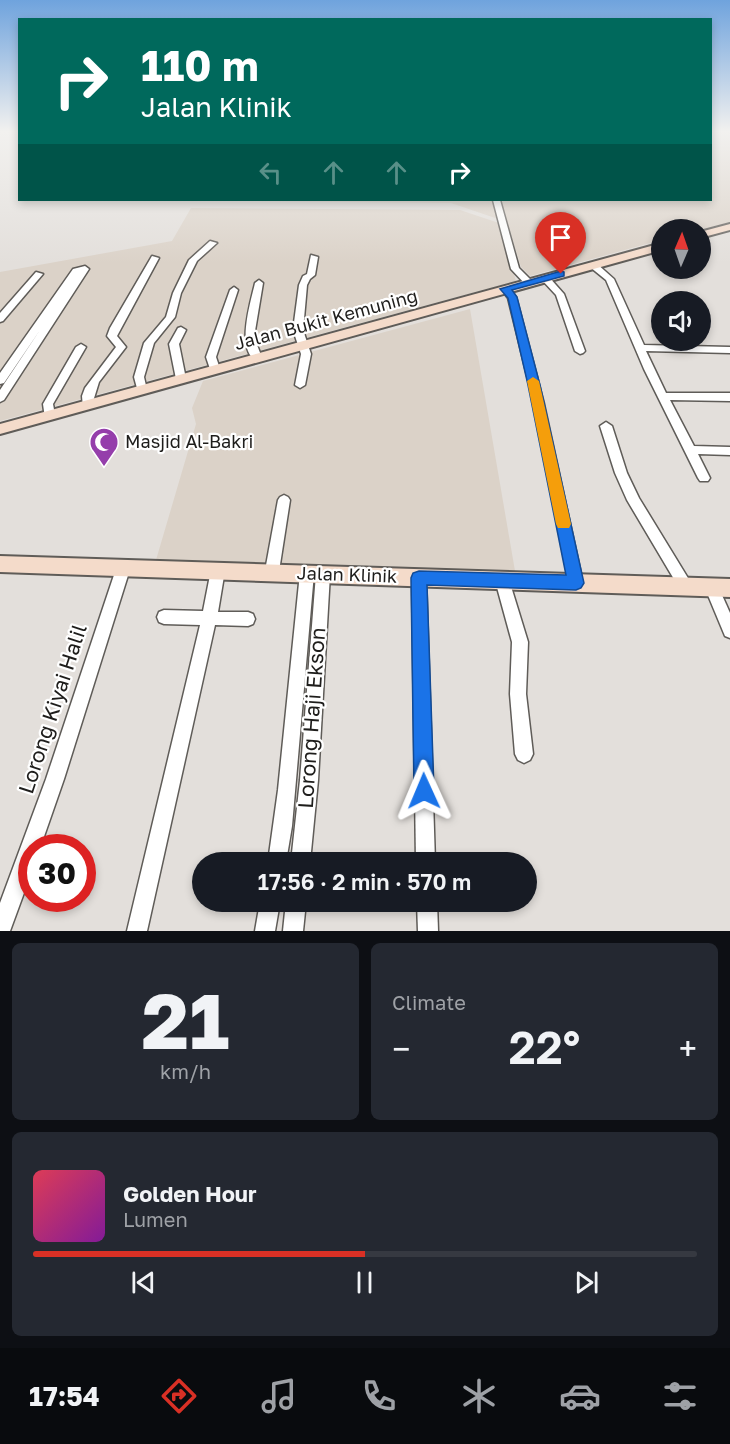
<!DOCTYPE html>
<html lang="en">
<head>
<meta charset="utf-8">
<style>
	body { margin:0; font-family:"Golos Text",sans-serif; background:#242831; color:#f1f3f6; height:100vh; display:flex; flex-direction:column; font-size:22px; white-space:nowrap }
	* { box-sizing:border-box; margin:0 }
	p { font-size:20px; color:#9ea1a6 }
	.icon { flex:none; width:33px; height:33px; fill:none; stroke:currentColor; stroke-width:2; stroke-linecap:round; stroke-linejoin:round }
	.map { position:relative; height:931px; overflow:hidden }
	.drawer { display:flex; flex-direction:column; gap:12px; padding:12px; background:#0d0f14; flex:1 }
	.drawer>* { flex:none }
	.top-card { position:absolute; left:18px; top:18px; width:694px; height:183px; border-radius:0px; box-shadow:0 3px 9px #0003; background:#00695c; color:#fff; overflow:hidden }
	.needle { width:39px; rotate:2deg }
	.controls { position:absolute; left:651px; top:219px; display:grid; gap:12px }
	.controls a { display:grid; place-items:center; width:60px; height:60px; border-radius:50%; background:#171b24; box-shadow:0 3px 9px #0003; font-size:30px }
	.speed { position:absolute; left:18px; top:834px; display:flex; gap:12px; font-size:30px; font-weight:700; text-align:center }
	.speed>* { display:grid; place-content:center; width:78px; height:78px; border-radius:50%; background:#171b24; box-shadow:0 3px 9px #0003; line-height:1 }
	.speed .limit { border:9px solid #d22; background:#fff; color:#111 }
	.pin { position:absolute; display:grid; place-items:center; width:51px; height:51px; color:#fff; margin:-62px -26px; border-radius:50% 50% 50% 0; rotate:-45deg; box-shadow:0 0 6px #0007 }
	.pin .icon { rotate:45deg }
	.me { position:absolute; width:66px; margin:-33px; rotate:359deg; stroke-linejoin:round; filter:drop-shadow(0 0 4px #0008) }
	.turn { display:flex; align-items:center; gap:21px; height:126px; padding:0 24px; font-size:27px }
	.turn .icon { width:78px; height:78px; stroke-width:2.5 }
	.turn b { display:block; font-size:42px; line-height:51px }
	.lanes { display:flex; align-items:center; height:57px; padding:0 24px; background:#0003; justify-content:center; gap:30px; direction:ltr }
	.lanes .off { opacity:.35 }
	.big { font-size:45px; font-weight:600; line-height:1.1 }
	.drawer .card { flex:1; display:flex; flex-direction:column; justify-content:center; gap:9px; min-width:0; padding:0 21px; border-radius:9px; background:#242831 }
	.drawer .dial { align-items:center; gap:0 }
	.dial b { font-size:78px; line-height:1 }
	.song { display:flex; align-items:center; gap:18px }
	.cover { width:72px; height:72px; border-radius:9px; background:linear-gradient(135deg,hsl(350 70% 55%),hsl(290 70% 35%)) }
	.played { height:6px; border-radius:3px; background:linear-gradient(90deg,#d93025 50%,#363941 50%) }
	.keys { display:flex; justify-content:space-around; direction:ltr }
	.heat { display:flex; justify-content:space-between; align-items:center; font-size:33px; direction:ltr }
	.drawer .tiles { flex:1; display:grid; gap:12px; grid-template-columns:1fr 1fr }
	.card:last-child { grid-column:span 2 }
	.trip { position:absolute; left:192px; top:852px; width:345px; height:60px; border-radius:30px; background:#171b24; box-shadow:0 3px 9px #0003; font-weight:600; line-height:60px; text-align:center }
	.tabs { display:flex; height:96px; justify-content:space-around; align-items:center; background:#090b0e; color:#9ea1a6 }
	.tabs .icon { width:42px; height:42px }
	.tabs .active { color:#d93025 }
	.tabs b { font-size:27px; color:#f1f3f6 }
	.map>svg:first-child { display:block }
</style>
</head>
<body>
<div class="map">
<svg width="730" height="931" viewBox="0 0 730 931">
	<rect width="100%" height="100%" fill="#e3dfdb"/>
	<!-- built -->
	<g fill="#dbd2c8">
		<path d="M711,132H730V222L701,230H662L661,240L530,276L521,267L507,222L451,203L144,200H711Z"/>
		<path d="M191,208L460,210L499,223L516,281L0,421V272L172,241Z"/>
		<path d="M470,309L515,571L156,560L196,424L192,408L203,381Z"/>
	</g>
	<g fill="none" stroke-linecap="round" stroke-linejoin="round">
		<!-- street casing -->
		<g stroke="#5f5c58" stroke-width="3">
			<g id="street">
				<path d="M493,200H500L519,268L532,281V285H526L511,269Z"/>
				<path d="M210,241L217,243L197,261L181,293L175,317L154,343L144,377L147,390L146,392H138L134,377L144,343L166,317L173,293L189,260Z"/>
				<path d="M311,255L318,257L315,275L310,279L307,285L303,330L311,354L305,385L300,388L295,385L301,354L293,330L299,285L303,276L307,274Z"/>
				<path d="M152,256L159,258L117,336L126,347L99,382L91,408H83L82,396L85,388L116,347L107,336L110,328Z"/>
				<path d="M590,263H596L614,279L644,345L730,347V353L646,351L666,393H730V401L670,400L694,446L730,447V455L698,454L710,478L708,481H700L698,478L644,369L606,280L590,267Z"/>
				<path d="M85,266L89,269L4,400L0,402V390L40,330L4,383L0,384V373L73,269Z"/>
				<path d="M36,272L43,274L3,321L0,322V313Z"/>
				<path d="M542,276H548L564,294L585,351L583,353L580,354L575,351L556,295L542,280Z"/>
				<path d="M259,280L263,283L254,337L262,358L257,361C235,351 251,301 255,283Z"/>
				<path d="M505,286L508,287L516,297L544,404L583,583L581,587L576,589L571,587L569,583L534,404L508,298L501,289Z"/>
				<path d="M234,287L238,290L216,357L220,369L215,372L210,369L206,357L230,290Z"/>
				<path d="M181,327L186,330L179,344L186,379L181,382L176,379L169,344L178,328Z"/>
				<path d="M81,344L86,347L53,404L55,415L53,418H45L43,404L76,347Z"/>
				<path d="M606,422L612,426L627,473L639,498L691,583L693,587L691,591L686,593L681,591L627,500L615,473L600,426Z"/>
				<path d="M284,495L288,497L290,500L279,571L277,575L272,577L267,575L265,571L278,500L280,497Z"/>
				<path d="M123,563L128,565L130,569L64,779L40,848H32V871L10,931H0V903L46,779L116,569L118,565Z"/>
				<path d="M218,564L223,566L225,570L218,612H248L253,614L255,619L253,624L248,626L215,625L147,931H127L200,625L164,624L159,622L157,617L159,612L164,610L203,611L211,570L213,566Z"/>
				<path d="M307,567L312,569L314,573L292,826L286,862H268L278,790L300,573L302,569Z"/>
				<path d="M323,568L328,570L330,574L318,780L310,862H291L300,780L316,574L318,570Z"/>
				<path d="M419,572L424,574L426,578L435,862H416L412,578L414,574Z"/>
				<path d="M502,574L507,576L509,580L528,642L526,694L533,754L530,760L524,763L518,760L515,754L510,694L512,642L495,580L497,576Z"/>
				<path d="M712,582L717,584L730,613V638L725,636L705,588L707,584Z"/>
				<path d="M260,902H280L275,931H255Z"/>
				<path d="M286,902H306L303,931H283Z"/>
				<path d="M417,902H437L438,931H418Z"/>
			</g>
		</g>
		<!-- secondary casing -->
		<g stroke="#5f5c58" stroke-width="4">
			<g id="secondary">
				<path d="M730,224V230L700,238V232Z"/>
				<path d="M662,243V250L0,434V424Z"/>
				<path d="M0,556L730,579V597L0,572Z"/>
			</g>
		</g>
		<!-- street -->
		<use href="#street" fill="#fff" fill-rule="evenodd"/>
		<!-- secondary -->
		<use href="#secondary" fill="#f4dbca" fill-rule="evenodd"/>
	</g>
	<!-- sky -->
	<linearGradient id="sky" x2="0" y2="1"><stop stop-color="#6fa3dd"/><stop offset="0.5" stop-color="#f2f1ef"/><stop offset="1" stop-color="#f2f1ef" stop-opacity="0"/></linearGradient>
	<rect width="730" height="263" fill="url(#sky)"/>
	<!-- route -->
	<path fill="#1a73e8" stroke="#114b97" stroke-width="1.5" d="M561,271L564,272V276L512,290L517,297L540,385L584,583L581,588L576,590L427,585L434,791L431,798L424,802L417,798L414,791L411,578L413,573L419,571L566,575L528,385L508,298L500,289Z"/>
	<!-- slow -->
	<path fill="#f59e0b" d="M533,377L539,381L571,524L569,528H558L556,524L527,381Z"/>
	<!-- icons -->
	<defs>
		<g id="mosque-pin" transform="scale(1.5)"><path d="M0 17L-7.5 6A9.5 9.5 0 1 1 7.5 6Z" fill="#953eab" stroke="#fff"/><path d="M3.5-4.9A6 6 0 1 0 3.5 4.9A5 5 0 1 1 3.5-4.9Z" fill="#fff"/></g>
	</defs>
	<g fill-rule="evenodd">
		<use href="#mosque-pin" x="104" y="442"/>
	</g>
	<g text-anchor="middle" stroke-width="4.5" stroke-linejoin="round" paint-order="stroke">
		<!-- street labels -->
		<g font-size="18" fill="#1e1d1b" stroke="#fff">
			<text transform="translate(326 320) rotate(-15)" y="6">Jalan Bukit Kemuning</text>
			<text transform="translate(347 575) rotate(2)" y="6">Jalan Klinik</text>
		</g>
		<!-- poi labels -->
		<g font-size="18" fill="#1e1d1b" stroke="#fff" text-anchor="start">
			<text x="125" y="448">Masjid Al-Bakri</text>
		</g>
		<!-- near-street labels -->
		<g font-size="21" fill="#1e1d1b" stroke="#fff">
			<text transform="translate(53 709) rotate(-72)" y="7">Lorong Kiyai Halil</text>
			<text transform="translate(312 718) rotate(-86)" y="7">Lorong Haji Ekson</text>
		</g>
	</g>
</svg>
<div class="controls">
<a><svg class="needle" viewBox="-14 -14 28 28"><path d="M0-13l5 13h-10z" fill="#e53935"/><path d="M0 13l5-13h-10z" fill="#9ea1a6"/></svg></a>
<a><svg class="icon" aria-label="sound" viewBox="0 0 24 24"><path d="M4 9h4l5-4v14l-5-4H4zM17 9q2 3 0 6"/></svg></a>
</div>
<div class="speed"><div class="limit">30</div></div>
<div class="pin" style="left:561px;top:274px;background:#d93025"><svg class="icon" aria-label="arrive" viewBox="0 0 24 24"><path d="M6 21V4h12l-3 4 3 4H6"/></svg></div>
<svg class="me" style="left:424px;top:791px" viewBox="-20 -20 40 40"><path d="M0-17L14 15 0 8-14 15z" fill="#1a73e8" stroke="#fff" stroke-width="4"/></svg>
<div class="trip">17:56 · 2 min · 570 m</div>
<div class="top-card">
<div class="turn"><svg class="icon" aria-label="right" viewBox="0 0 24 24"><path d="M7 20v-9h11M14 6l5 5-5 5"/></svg><div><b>110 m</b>Jalan Klinik</div></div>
<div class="lanes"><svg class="icon off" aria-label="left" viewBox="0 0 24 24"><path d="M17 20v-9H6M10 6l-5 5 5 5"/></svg><svg class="icon off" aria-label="ahead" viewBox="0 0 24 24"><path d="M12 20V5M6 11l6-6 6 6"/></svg><svg class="icon off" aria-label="ahead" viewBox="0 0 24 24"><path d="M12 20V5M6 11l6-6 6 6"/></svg><svg class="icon" aria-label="right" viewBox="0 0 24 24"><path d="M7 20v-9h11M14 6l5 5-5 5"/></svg></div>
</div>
</div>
<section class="drawer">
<div class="tiles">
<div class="card dial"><b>21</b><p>km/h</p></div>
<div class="card"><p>Climate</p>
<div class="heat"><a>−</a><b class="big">22°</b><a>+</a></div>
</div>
<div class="card">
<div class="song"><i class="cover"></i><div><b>Golden Hour</b><p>Lumen</p></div></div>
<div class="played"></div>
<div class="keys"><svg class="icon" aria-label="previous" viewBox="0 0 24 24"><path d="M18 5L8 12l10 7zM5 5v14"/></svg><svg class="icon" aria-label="pause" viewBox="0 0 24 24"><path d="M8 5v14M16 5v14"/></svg><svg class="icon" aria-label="next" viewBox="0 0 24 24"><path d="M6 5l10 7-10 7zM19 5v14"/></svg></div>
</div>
</div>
</section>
<nav class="tabs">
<b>17:54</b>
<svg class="icon active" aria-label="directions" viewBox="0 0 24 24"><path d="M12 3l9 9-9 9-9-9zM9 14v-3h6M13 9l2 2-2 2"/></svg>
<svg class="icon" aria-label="music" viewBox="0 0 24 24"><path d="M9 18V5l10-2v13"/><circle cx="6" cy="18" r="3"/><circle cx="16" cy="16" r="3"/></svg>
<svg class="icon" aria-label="phone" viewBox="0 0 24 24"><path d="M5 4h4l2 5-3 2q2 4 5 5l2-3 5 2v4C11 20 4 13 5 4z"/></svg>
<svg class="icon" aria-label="climate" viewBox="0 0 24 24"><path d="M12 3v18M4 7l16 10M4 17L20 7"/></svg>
<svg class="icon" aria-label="car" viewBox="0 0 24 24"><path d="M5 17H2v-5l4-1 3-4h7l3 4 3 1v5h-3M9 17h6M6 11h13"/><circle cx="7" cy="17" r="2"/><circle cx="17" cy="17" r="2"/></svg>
<svg class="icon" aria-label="filters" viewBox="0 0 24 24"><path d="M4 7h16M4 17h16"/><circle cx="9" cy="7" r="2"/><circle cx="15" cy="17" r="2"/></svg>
</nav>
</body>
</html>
